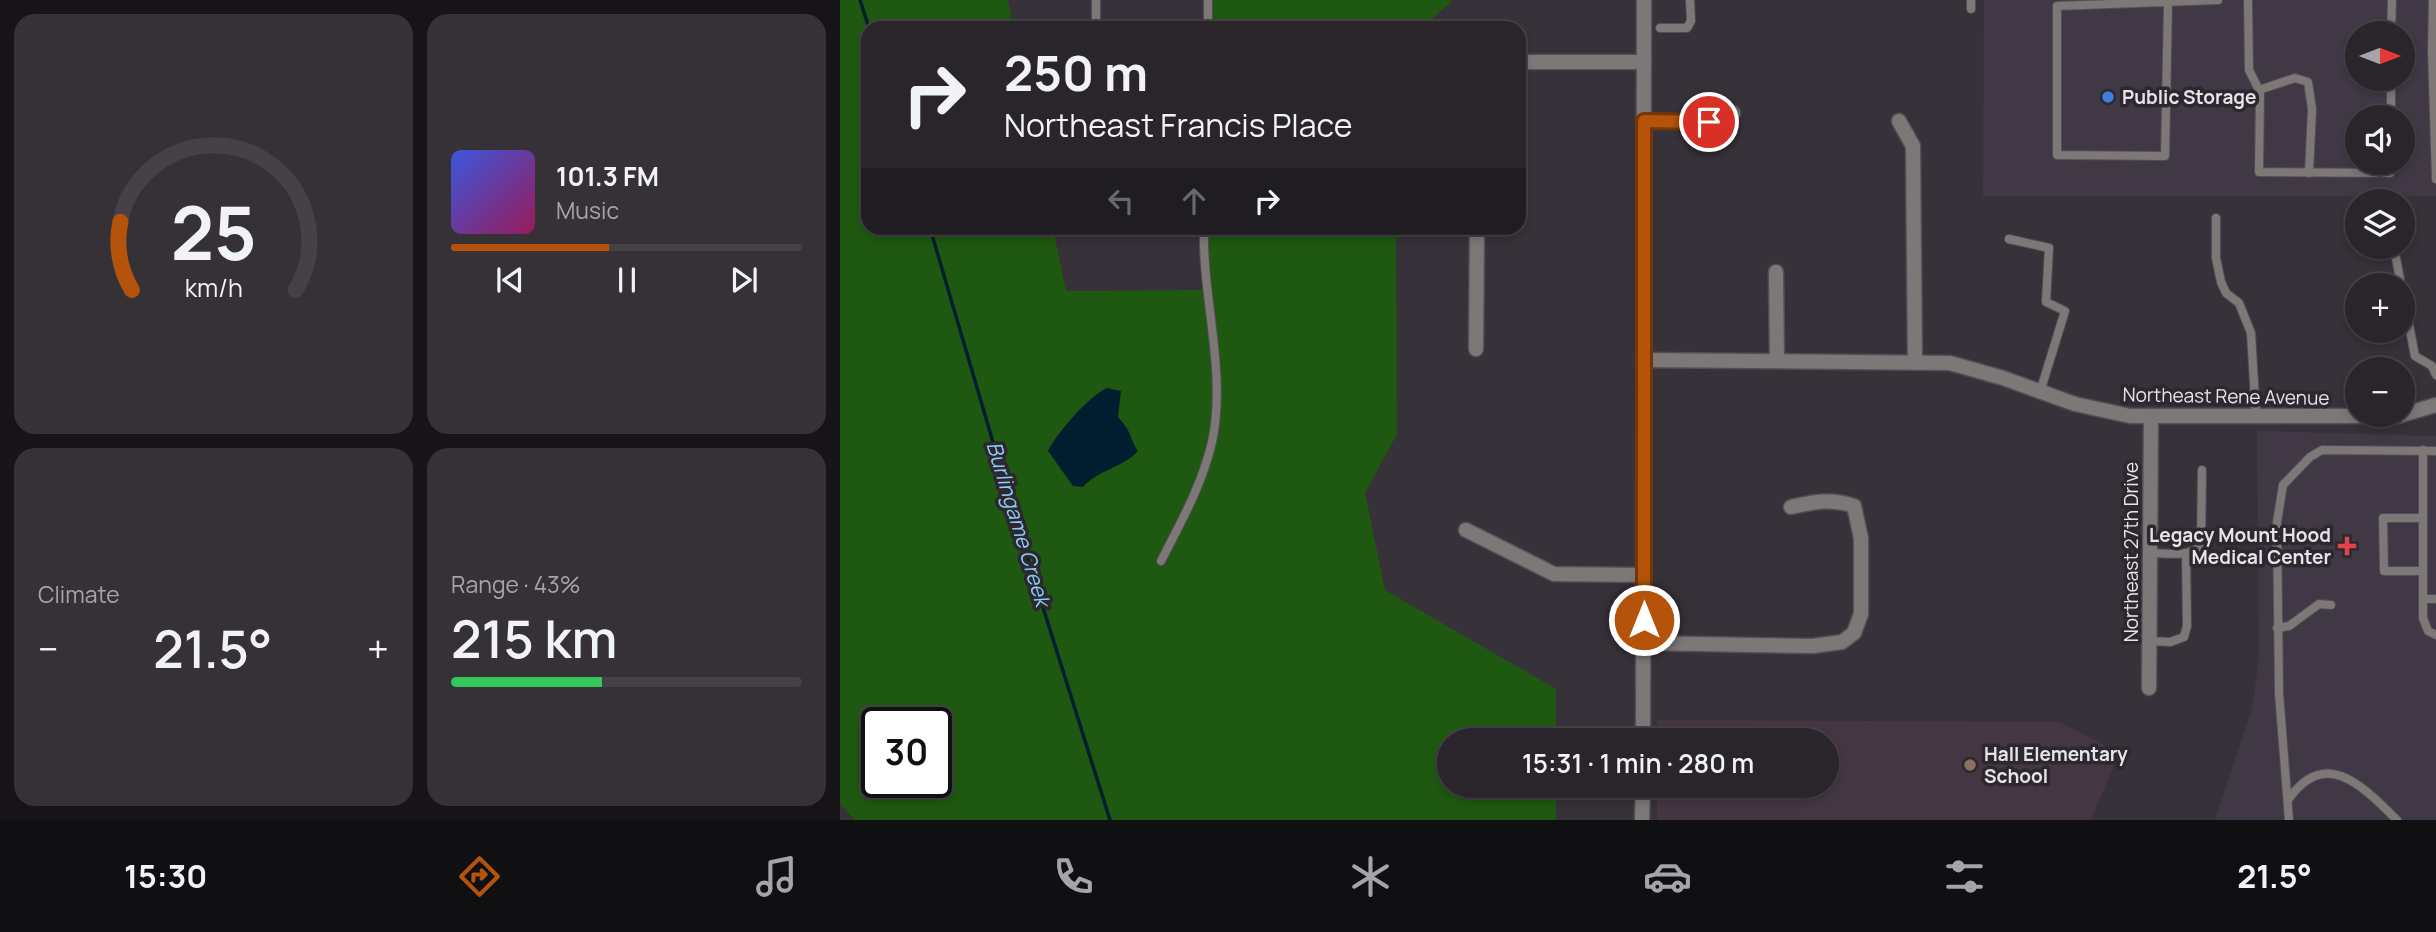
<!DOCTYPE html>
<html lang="en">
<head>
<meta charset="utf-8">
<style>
	body { margin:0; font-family:Manrope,sans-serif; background:#353137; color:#f1f3f6; height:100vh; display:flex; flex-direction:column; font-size:26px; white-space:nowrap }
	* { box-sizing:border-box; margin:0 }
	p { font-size:23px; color:#a5a5a9 }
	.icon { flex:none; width:38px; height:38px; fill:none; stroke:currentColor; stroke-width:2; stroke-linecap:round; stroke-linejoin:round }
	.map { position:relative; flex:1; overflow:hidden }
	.drawer { display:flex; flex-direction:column; gap:14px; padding:14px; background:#171418; width:840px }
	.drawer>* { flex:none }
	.banner { position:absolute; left:21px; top:21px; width:665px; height:214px; border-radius:21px; box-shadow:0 4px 10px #0003,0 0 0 2px #454247; background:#29252b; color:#f1f3f6; overflow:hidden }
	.needle { width:46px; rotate:90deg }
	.controls { position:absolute; left:1505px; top:21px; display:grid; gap:14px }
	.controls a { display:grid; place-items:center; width:70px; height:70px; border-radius:50%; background:#29252b; box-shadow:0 4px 10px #0003,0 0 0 2px #454247; font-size:35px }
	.speed { position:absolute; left:21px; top:707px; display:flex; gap:14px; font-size:35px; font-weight:700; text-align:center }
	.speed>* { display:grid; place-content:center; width:91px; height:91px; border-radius:50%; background:#29252b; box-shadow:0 4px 10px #0003,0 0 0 2px #454247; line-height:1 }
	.speed .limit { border:4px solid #111; border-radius:10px; background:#fff; color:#111 }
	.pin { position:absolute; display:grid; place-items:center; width:60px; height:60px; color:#fff; margin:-30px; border:4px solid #fff; border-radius:50%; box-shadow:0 2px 7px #0007 }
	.me { position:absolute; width:77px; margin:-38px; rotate:0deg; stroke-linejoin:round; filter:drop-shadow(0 0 5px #0008) }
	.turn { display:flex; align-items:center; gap:24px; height:147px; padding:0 28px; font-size:32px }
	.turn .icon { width:91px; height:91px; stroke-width:2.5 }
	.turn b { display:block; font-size:49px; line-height:60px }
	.lanes { display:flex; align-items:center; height:66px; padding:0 28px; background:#0003; justify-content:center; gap:35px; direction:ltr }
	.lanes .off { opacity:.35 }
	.big { font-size:52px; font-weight:600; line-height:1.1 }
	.drawer .widget { flex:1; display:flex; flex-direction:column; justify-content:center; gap:10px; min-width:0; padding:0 24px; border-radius:21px; background:#353137 }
	.drawer .dial { align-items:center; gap:0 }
	.dial svg { height:182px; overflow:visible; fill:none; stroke:#454247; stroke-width:7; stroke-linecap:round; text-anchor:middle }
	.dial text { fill:#f1f3f6; stroke:none }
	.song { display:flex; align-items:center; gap:21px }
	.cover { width:84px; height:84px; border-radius:10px; background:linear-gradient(135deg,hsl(230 70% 55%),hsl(330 70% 35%)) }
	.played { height:7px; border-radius:4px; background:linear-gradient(90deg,#b45309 45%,#454247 45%) }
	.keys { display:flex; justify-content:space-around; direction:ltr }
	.heat { display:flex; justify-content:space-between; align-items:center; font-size:38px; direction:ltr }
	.charge { height:10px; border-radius:5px; background:linear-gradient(90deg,#34c759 43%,#454247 0) }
	.drawer .tiles { flex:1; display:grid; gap:14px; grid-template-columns:repeat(2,1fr) }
	.trip { position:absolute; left:597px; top:728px; width:402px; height:70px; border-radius:35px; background:#29252b; box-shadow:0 4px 10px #0003,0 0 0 2px #454247; font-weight:600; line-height:70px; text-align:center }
	.tab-bar { display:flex; height:112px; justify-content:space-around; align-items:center; background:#100f11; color:#a5a5a9 }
	.tab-bar .icon { width:49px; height:49px }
	.tab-bar .active { color:#b45309 }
	.tab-bar b { font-size:32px; color:#f1f3f6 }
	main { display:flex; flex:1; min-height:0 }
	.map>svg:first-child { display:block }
</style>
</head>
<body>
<main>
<section class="drawer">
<div class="tiles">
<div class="widget dial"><svg viewBox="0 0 100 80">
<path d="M14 69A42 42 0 1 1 86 69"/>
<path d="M14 69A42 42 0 0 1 9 39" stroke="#b45309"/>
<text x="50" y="56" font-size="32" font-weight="700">25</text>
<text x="50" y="72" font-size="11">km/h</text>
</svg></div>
<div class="widget">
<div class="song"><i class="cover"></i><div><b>101.3 FM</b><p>Music</p></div></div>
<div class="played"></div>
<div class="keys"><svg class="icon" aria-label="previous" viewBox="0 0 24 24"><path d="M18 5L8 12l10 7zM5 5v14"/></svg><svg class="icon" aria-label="pause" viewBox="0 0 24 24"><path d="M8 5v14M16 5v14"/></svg><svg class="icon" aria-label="next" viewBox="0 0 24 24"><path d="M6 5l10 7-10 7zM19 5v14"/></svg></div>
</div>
<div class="widget"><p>Climate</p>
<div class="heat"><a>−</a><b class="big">21.5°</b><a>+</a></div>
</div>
<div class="widget"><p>Range · 43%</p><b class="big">215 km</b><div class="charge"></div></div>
</div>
</section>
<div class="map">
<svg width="1596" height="820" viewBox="0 0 1596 820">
	<rect width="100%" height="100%" fill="#373139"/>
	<!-- built -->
	<g fill="#413845" fill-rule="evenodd">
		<path d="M1144,0H1596V196H1143ZM1517,33H1563V79H1517ZM1517,117H1563V163H1517Z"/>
		<path d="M1417,431L1596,436V820H1375L1412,708L1419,657Z"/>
	</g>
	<!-- education -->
	<path fill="#443643" d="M817,720L1220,722L1279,753L1251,820H817V786H987V740H817Z"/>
	<!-- green -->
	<g fill="#1f5911" fill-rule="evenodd">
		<path d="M0,0H168L173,28H28V228H213L226,291L363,290V228H556L557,434L525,493L545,590L716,689V740H609V786H716V820H15L0,804ZM37,723H96V782H37Z"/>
		<path d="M364,0H613L582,28H364Z"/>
	</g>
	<!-- water -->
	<path fill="#001e2f" d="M267,388L281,391L278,417C293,433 289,438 298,451C284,467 258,470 243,487L233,486L208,451C216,434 250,395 267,388Z"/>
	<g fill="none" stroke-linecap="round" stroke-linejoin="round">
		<!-- stream -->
		<g stroke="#001e2f" stroke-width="3.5">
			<path d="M20,0L29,28"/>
			<path d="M90,228L183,544L270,820"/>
		</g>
		<!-- service casing -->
		<g stroke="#534d55" stroke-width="10">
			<g id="service">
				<path d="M256,0V28"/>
				<path d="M1131,0V9"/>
				<path d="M1408,0L1409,70L1420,92L1419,172L1550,173V163"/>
				<path d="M1593,0L1592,52H1596"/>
				<path d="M1328,3L1325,156L1217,155V6L1378,0"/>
				<path d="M368,28V0"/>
				<path d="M820,28H847L851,21L850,0"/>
				<path d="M1551,33L1552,0"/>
				<path d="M1592,52L1596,179"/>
				<path d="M1419,90L1455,78L1468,82L1472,109L1469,173"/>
				<path d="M1551,117V79"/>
				<path d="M1376,218V258L1381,282L1386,293L1399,303L1411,333L1416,416"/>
				<path d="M1169,239L1209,248L1206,302L1225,311L1200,392"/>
				<path d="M1549,247L1556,258L1561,285"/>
				<path d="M1563,294L1575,356L1592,366L1596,375"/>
				<path d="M1583,450V599"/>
				<path d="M1583,518H1543L1544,571H1583"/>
				<path d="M1310,553C1327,553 1349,558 1361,545L1362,470"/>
				<path d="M321,561C341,522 362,485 372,442C387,373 362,298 364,228"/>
				<path d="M1596,599H1583V618L1588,631L1596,635"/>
				<path d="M1437,628L1449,626L1479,604L1491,605"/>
				<path d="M1310,641L1330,642L1344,637L1347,626L1346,553"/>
				<path d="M1448,800C1486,745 1524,788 1557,820"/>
				<path d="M1449,820L1439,693L1437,522L1443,485L1470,457L1482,450L1596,451"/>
			</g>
		</g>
		<!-- minor casing -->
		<g stroke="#534d55" stroke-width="17">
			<g id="minor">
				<path d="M679,62H804"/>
				<path d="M804,121L869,122L893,113"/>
				<path d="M1059,121L1073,146L1075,361"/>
				<path d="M936,272L937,361"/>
				<path d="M636,349L637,228"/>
				<path d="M803,360L1110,363L1163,378L1235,404L1290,416H1558L1596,405"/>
				<path d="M626,530L714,574L803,575"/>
				<path d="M804,643L973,646L1002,642L1014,633L1021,614V538L1014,506C991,498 974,502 951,507"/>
				<path d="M1309,688L1311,416"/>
				<path d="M803,740L804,0"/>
				<path d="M802,820L803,786"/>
			</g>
		</g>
		<!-- service -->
		<use href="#service" stroke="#7d7778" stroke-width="8"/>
		<!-- minor -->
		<use href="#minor" stroke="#7d7778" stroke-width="14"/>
	</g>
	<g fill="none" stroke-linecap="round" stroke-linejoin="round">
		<!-- route casing -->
		<g stroke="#753606" stroke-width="18">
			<path id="route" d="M804,620V121L869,122"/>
		</g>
		<!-- route -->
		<use href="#route" stroke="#b45309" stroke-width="12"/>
	</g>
	<!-- markers -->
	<circle fill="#3f7fe0" stroke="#2d272f" stroke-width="2.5" cx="1268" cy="97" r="7"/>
	<path fill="#e0444e" stroke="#2d272f" stroke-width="2.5" d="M1503.5 535.5h7v7h7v7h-7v7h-7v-7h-7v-7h7z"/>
	<circle fill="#8d6e63" stroke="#2d272f" stroke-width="2.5" cx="1130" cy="765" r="7"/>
	<g text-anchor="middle" stroke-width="7" stroke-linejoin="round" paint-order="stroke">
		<!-- poi labels -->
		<g font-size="19" font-weight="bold" fill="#e7e3e8" stroke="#2d272f" text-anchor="start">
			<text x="1282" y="104">Public Storage</text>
			<text x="1491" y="542" text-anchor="end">Legacy Mount Hood<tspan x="1491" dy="22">Medical Center</tspan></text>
			<text x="1144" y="761">Hall Elementary<tspan x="1144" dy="22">School</tspan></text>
		</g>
		<!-- street labels -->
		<g font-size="19" fill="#e7e3e8" stroke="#2d272f">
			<text transform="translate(1386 396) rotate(1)" y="7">Northeast Rene Avenue</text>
			<text transform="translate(1291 552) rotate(-90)" y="7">Northeast 27th Drive</text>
		</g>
		<!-- water labels -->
		<g font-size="21" font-style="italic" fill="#89cef9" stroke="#2d272f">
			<text transform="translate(178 524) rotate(73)" y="7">Burlingame Creek</text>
		</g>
	</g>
</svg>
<div class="controls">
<a><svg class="needle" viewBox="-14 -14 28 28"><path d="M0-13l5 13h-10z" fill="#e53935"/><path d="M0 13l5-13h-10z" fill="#a5a5a9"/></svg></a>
<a><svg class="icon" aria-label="sound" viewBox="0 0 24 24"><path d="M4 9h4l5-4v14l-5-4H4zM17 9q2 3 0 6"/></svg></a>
<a><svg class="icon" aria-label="layers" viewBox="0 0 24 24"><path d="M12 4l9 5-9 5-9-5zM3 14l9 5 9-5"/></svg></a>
<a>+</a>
<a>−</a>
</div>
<div class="speed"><div class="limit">30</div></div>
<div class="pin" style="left:869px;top:122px;background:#d93025"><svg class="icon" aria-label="arrive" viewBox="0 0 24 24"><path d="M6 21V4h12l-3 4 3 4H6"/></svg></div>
<svg class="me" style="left:804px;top:620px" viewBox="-20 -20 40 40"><circle r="17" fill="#b45309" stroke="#fff" stroke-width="3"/><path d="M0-11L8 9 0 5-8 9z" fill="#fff"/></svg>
<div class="trip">15:31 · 1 min · 280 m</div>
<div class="banner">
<div class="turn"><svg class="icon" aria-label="right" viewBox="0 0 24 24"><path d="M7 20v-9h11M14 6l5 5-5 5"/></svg><div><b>250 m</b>Northeast Francis Place</div></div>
<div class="lanes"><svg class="icon off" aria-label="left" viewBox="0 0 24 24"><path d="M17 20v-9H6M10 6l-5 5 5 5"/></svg><svg class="icon off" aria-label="ahead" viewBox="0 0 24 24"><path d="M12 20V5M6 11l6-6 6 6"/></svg><svg class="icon" aria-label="right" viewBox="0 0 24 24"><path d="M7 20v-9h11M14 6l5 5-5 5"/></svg></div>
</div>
</div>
</main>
<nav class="tab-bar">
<b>15:30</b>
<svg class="icon active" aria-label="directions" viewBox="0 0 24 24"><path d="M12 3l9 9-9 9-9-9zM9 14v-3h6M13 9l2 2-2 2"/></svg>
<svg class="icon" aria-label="music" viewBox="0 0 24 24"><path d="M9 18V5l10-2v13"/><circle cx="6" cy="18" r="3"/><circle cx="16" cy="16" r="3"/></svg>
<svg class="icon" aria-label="phone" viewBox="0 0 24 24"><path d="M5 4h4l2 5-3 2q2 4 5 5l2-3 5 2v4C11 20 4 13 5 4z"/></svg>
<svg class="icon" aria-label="climate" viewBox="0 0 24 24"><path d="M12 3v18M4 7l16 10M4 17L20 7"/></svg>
<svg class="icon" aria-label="car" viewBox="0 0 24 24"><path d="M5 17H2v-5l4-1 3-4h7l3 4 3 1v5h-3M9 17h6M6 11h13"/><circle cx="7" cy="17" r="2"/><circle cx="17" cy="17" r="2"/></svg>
<svg class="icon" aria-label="filters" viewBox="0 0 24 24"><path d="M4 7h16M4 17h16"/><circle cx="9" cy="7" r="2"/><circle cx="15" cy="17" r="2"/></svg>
<b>21.5°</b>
</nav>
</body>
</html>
